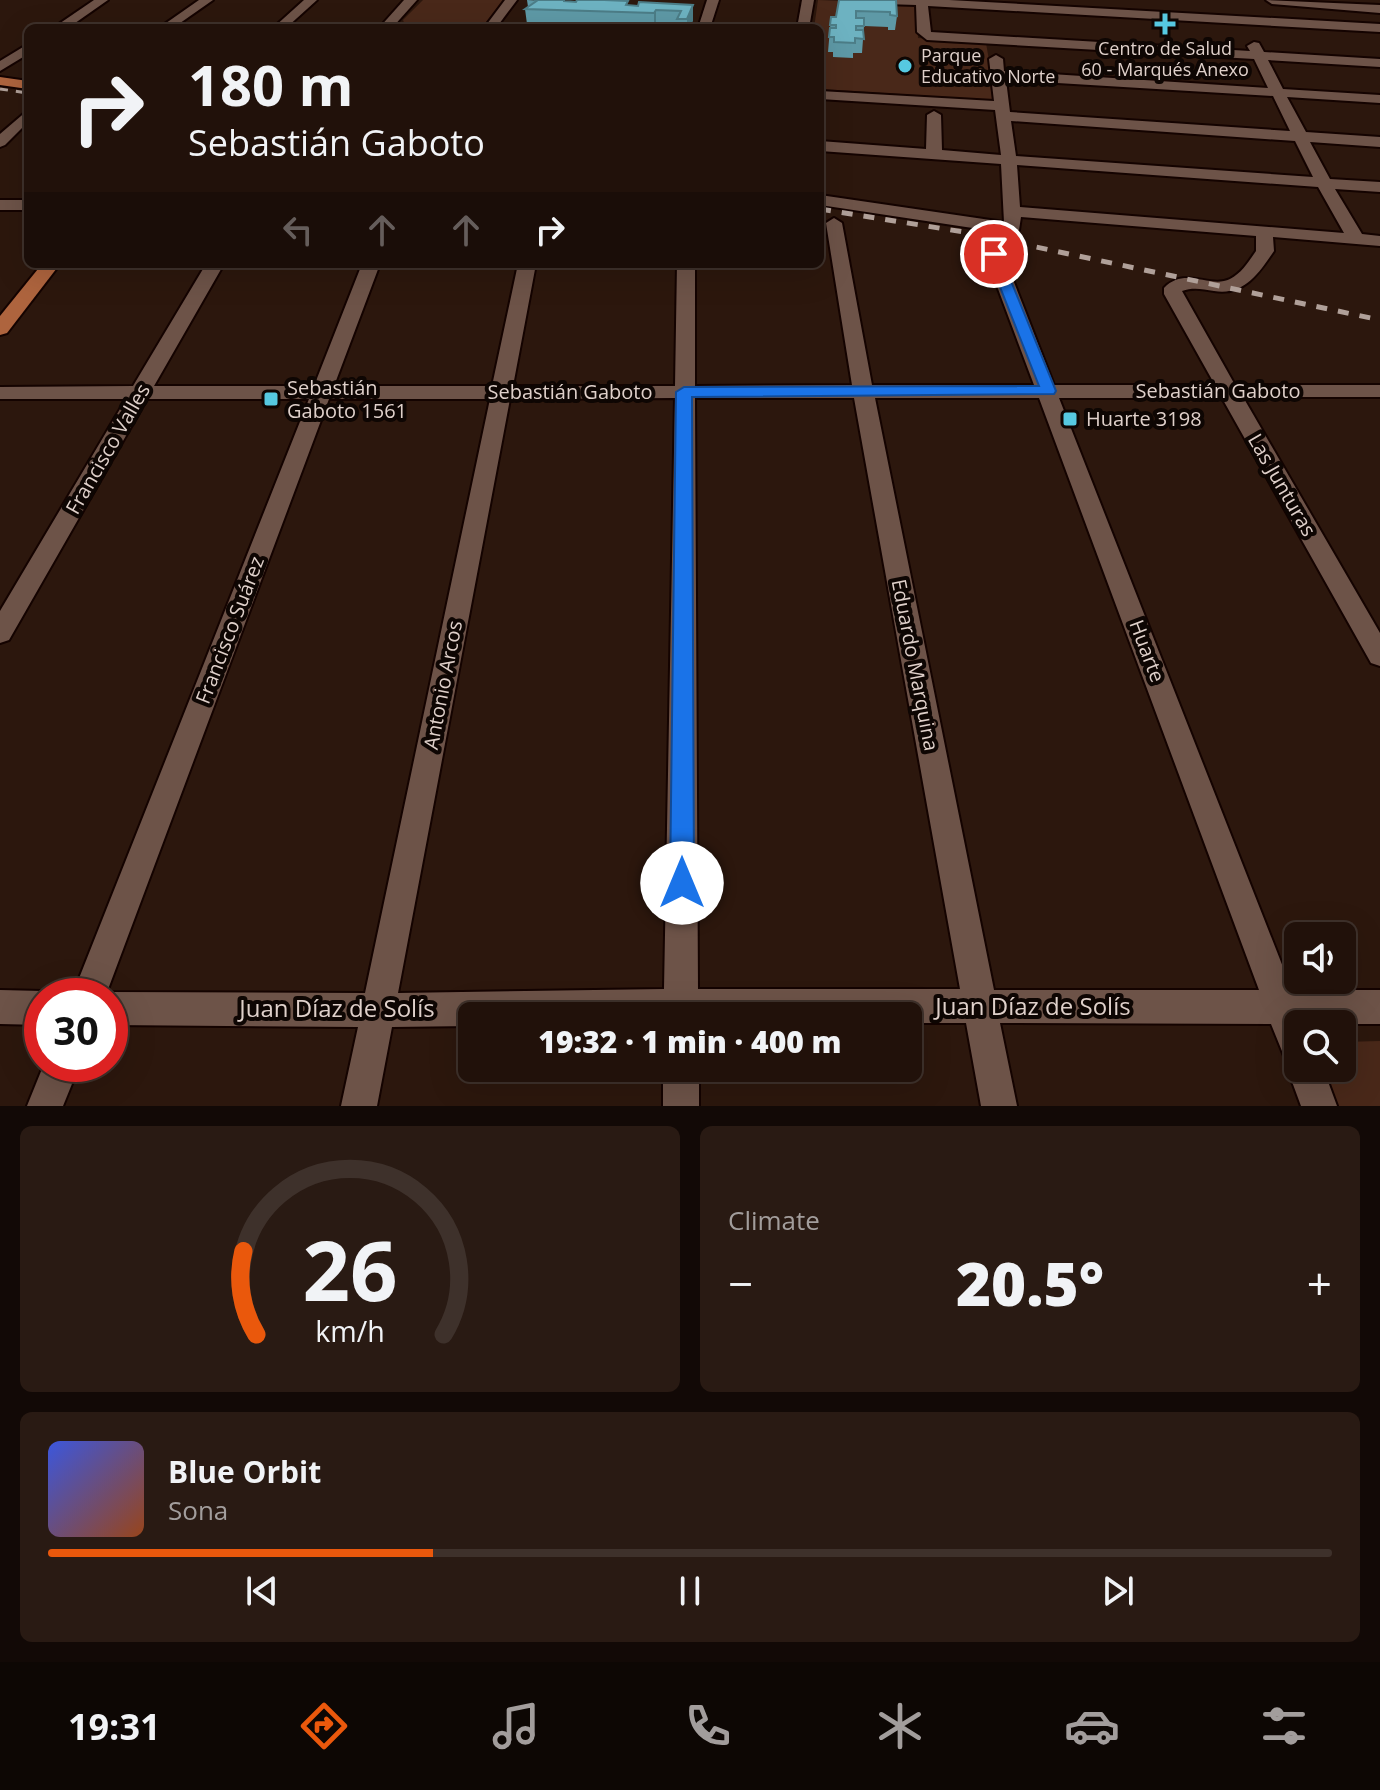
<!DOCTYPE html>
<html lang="en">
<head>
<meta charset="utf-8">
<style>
	body { margin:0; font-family:"Open Sans",sans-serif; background:#291a13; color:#f1f3f6; height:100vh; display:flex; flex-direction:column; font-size:30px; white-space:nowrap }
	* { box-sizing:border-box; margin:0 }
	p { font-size:26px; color:#a29d9c }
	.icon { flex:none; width:44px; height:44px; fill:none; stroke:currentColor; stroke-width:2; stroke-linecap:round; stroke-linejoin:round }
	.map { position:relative; height:1106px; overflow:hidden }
	.side { display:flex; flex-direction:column; gap:20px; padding:20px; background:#120906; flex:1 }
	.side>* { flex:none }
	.banner { position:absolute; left:24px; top:24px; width:800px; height:244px; border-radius:12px; box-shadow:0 8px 32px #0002,0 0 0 2px #3e312b; background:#21110a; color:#f1f3f6; overflow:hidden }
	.fabs { position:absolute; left:1284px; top:922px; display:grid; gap:16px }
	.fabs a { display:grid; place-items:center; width:72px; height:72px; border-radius:12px; background:#21110a; box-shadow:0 8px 32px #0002,0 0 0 2px #3e312b; font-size:40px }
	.speed { position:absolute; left:24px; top:978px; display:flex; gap:16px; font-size:40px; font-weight:700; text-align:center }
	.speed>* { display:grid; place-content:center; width:104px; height:104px; border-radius:50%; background:#21110a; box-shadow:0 8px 32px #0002,0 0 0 2px #3e312b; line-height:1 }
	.speed .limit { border:12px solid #d22; background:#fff; color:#111 }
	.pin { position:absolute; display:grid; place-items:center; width:68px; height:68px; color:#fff; margin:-34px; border:4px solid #fff; border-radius:50%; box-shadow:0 2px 8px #0007 }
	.me { position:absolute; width:88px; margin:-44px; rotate:0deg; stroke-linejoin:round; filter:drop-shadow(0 0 6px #0008) }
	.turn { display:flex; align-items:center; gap:28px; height:168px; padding:0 32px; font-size:36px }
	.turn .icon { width:104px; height:104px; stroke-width:2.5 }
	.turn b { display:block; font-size:56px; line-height:68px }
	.lanes { display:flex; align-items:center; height:76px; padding:0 32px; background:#0003; justify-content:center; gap:40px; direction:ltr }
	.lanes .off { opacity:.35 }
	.big { font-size:60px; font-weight:800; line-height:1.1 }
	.side .widget { flex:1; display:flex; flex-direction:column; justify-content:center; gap:12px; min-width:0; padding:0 28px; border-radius:12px; background:#291a13 }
	.side .dial { align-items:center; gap:0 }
	.dial svg { height:208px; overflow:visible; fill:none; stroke:#3e312b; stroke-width:7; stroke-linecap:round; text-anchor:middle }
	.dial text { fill:#f1f3f6; stroke:none }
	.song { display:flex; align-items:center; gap:24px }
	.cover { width:96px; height:96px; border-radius:12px; background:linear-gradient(135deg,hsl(230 70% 55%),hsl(20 70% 35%)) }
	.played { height:8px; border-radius:4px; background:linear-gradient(90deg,#ea580c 30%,#3e312b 30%) }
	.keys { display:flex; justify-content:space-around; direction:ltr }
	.heat { display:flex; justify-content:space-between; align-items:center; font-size:44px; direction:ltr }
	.side .tiles { flex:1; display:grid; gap:20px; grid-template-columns:1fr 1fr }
	.widget:last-child { grid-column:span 2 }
	.trip { position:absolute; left:458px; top:1002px; width:464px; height:80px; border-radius:12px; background:#21110a; box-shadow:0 8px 32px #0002,0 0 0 2px #3e312b; font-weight:800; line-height:80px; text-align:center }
	.menu { display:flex; height:128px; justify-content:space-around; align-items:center; background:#0d0704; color:#a29d9c }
	.menu .icon { width:56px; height:56px }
	.menu .active { color:#ea580c }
	.menu b { font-size:36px; color:#f1f3f6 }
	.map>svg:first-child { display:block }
</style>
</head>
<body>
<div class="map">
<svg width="1380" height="1106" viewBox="0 0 1380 1106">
	<rect width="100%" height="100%" fill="#2c170d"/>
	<!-- green -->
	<g fill="#492819">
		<path d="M423,0H504L483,26L476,28L405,25L403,20Z"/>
		<path d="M818,0L916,4L918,38L986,43L996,100L820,89V28H814Z"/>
		<path d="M1380,1041V1106H1337L1322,1068H1342V1042Z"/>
	</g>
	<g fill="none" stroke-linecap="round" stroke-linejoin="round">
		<!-- minor casing -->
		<g stroke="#140300" stroke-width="4">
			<g id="minor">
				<path d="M94,0H108L68,28H53Z"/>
				<path d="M199,0H213L173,28H159Z"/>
				<path d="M304,0H317L286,28H273Z"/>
				<path d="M404,0H417L392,28H379Z"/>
				<path d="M505,0H517L496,28H484Z"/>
				<path d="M707,0H719L710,28H698Z"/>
				<path d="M802,0H814L809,28H797Z"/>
				<path d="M879,0H949L1380,24V32L928,6L931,32L1250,51L1247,46L1254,42L1259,43L1264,52L1380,59V67L1268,60L1283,89L1380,95V103L1287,97L1306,132L1380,137V147L1310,142L1330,179L1380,182V192L1335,189L1362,234L1380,236V246L1273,237L1274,251C1259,273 1244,296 1214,291C1202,289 1193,287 1182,291L1235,385H1380V397H1243L1380,633V666L1371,663L1222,398H1059L1292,990H1380V1024H1298V1068H1323L1337,1106H1301L1287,1068L1290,1063L1286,1061L1271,1024L1000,1023L1017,1106H981L966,1023H908V1016H472V1026L392,1027L377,1106H341L358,1027L110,1025V996H72L309,399H147L9,640L0,643V611L126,399H0V387L133,386L206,264H224L154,386H314L362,264H380L334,386H492L518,264H536L513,386H675L677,264H695V386L852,385L826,223L834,218L842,223L872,385H1034L985,254L994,249L1003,254L1054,385H1215L1164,294V288C1185,266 1210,289 1230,279C1242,273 1249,261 1256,251V236L1021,217L1019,230L999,232L820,205V195L1004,222L1001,164L820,151V141L926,149L927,115L934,111L941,115L942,150L1001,155L995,110L820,99V91L994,101L989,59L996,55L1003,59L1004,71L1268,88L1254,59L927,40L917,32L916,5L885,4ZM1006,80L1273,96L1290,131L1010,112ZM1011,121L1295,141L1313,177L1016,156ZM1017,165L1318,187L1344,233L1020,207ZM675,398L664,989L398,993L510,399ZM695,398H854L960,989H698ZM875,398H1039L1259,990H994ZM329,399H490L365,993L107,992Z"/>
				<path d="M1266,0L1380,5V13L1272,4Z"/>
				<path d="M28,44V54L0,71V61Z"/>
				<path d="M28,110V122L5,145L0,147V134Z"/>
				<rect x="0" y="200" width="28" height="10"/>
				<path d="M0,990L42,991L54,996H42V1025L0,1024Z"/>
				<path d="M44,1064H80L63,1106H27Z"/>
				<rect x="663" y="1068" width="36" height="38"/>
			</g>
		</g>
		<!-- major casing -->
		<g stroke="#140300" stroke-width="4">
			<g id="major">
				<path d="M0,77L28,81V89L0,85Z"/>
				<path d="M42,264H60L7,333L0,335V316Z"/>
			</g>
		</g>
		<!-- minor -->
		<use href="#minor" fill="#6d5348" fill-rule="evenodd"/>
		<!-- major -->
		<use href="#major" fill="#ae643e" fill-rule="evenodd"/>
		<!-- rail-far1 -->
		<path stroke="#b0a099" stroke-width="3" stroke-dasharray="8 8" stroke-linecap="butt" d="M0,89L28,93"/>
		<!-- rail -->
		<path stroke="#b0a099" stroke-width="5" stroke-dasharray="11 11" stroke-linecap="butt" d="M820,209L970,233L1380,320"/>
	</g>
	<!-- wall -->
	<g fill="#5e99a6">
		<path d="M527,0L628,5H693V20L690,28H678V25L656,24L654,28L527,24L525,9L528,7Z"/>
		<path d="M896,0L897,16L895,30H888V27L864,26L862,53H853V58L833,57V52H828L831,17H836Z"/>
	</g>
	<!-- shaded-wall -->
	<g fill="#4c7d87">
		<path d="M693,5V20L690,28H687V19Z"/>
		<path d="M656,10V24L654,28V13Z"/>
	</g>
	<!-- building -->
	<g fill="#6db2c1" stroke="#4c7d87" stroke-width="2">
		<path d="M534,0H564V1L576,2L577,0H604L628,1L626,5L638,6L639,2L693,5L687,19H677L681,11L656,10L654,13L525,9L538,0Z"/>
		<path d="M839,0H896L897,16L890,15V12L856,11V18H864V26H856V30H863L864,39L855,38V43L834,42V37H829L830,28H836V25H830L831,17H836Z"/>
	</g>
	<!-- route -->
	<path fill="#1a73e8" stroke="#114b97" stroke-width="2" d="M989,251L1000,254L1056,391L1054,394L692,397L694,883L690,891L682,894L674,891L670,883L676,392L684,387L1039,386L987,254Z"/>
	<!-- markers -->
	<g fill="#56c9e1" stroke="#0e0603" stroke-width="3">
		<path d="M1161 12h8v8h8v8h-8v8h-8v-8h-8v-8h8z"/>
		<circle cx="905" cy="66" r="8"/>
		<rect x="263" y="391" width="16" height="16" rx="4"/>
		<rect x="1062" y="411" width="16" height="16" rx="4"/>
	</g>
	<g text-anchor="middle" stroke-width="8" stroke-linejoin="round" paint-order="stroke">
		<!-- far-poi labels -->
		<g font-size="18" fill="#dfd0ca" stroke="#0e0603">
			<text x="1165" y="55">Centro de Salud<tspan x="1165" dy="21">60 - Marqués Anexo</tspan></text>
			<text x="921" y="62" text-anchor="start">Parque<tspan x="921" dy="21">Educativo Norte</tspan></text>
		</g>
		<!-- poi labels -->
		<g font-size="20" fill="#dfd0ca" stroke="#0e0603" text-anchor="start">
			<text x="287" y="395">Sebastián<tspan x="287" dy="23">Gaboto 1561</tspan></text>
			<text x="1086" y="426">Huarte 3198</text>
		</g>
		<!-- street labels -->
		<g font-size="20" fill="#dfd0ca" stroke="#0e0603">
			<text x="1218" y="398">Sebastián Gaboto</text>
			<text x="570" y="399">Sebastián Gaboto</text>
			<text transform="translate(108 449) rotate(-60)" y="7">Francisco Valles</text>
			<text transform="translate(1282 485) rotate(60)" y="7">Las Junturas</text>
			<text transform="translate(230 630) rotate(-69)" y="7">Francisco Suárez</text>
			<text transform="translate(1147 651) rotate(69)" y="7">Huarte</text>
			<text transform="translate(915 665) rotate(79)" y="7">Eduardo Marquina</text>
			<text transform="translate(443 685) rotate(-79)" y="7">Antonio Arcos</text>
		</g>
		<!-- near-street labels -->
		<g font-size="24" fill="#dfd0ca" stroke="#0e0603">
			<text x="1033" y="1015">Juan Díaz de Solís</text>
			<text x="337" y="1017">Juan Díaz de Solís</text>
		</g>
	</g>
</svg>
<div class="fabs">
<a><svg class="icon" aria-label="sound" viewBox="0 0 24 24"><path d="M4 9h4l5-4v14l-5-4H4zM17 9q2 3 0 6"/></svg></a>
<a><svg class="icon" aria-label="search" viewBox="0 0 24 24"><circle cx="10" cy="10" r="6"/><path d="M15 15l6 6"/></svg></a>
</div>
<div class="speed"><div class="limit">30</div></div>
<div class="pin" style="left:994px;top:254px;background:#d93025"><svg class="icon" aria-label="arrive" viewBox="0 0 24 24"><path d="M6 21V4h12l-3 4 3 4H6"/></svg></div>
<svg class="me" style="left:682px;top:883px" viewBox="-20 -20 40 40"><circle r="19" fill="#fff"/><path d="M0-13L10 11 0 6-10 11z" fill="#1a73e8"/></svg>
<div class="trip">19:32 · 1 min · 400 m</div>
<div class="banner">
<div class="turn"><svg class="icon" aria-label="right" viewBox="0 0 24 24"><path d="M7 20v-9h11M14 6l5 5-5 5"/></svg><div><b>180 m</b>Sebastián Gaboto</div></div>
<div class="lanes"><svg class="icon off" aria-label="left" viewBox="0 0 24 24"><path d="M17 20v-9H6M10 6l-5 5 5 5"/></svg><svg class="icon off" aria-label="ahead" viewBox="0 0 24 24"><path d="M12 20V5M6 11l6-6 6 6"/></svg><svg class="icon off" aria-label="ahead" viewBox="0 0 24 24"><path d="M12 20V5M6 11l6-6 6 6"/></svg><svg class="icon" aria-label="right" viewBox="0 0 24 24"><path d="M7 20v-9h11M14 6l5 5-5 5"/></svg></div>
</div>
</div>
<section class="side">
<div class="tiles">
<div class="widget dial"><svg viewBox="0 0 100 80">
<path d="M14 69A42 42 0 1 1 86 69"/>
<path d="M14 69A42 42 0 0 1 9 37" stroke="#ea580c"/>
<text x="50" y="56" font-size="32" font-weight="700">26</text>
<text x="50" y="72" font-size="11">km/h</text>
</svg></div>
<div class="widget"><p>Climate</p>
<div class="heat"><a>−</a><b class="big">20.5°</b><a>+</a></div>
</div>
<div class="widget">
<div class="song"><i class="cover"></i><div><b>Blue Orbit</b><p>Sona</p></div></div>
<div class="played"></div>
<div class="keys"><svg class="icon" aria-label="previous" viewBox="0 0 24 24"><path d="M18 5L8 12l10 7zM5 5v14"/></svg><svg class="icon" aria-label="pause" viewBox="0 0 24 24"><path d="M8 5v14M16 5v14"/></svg><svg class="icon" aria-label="next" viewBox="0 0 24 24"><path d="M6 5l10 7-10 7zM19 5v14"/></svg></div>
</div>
</div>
</section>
<nav class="menu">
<b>19:31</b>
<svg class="icon active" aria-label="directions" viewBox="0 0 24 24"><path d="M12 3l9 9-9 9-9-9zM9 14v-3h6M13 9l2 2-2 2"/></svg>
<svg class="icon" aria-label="music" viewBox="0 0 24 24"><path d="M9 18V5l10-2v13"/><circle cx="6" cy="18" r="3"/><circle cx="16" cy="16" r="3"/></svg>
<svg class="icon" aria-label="phone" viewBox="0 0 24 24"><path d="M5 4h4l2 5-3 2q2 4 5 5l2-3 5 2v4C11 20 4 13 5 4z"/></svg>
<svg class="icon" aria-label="climate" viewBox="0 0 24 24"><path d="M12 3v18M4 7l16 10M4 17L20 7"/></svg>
<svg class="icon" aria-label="car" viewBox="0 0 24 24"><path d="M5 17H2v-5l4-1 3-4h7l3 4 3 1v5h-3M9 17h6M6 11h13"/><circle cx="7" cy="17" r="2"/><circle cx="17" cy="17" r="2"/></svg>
<svg class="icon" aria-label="filters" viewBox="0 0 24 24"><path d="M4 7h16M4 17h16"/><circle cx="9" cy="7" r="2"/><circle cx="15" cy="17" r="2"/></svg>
</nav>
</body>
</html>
